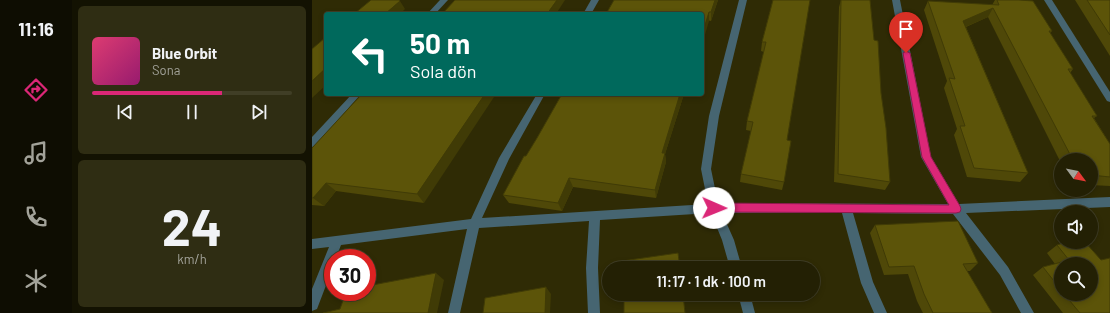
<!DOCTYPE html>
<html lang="tr">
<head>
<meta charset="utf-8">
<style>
	body { margin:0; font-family:Barlow,sans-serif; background:#2f2d13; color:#f1f3f6; height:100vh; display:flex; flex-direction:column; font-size:15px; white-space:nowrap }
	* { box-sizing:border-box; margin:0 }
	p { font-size:13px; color:#a3a39a }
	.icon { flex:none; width:22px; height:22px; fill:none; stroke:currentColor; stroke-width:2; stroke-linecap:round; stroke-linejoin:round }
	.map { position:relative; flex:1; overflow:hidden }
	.panel { display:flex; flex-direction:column; gap:6px; padding:6px; background:#131202; width:240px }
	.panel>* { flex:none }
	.hud { position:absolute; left:12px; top:12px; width:380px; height:84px; border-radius:4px; box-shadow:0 2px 6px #0003,0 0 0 1px #403e26; background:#00695c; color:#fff; overflow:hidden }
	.needle { width:26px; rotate:122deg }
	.buttons { position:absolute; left:742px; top:153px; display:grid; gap:8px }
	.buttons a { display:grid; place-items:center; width:44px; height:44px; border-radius:50%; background:#232004; box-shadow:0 2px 6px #0003,0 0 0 1px #403e26; font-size:20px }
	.speed { position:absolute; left:12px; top:249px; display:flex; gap:8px; font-size:20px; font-weight:700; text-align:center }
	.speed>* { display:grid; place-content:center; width:52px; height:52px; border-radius:50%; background:#232004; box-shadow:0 2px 6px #0003,0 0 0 1px #403e26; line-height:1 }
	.speed .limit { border:6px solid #d22; background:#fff; color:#111 }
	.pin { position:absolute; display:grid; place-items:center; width:34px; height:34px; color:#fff; margin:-41px -17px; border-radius:50% 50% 50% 0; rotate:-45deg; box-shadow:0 0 4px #0007 }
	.pin .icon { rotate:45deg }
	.me { position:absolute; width:44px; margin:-22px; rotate:91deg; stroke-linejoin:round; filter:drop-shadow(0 0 3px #0008) }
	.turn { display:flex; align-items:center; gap:14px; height:84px; padding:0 20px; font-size:18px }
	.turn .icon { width:52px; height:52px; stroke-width:2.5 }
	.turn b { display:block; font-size:28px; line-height:34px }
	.panel .tile { flex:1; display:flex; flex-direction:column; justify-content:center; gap:6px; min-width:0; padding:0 14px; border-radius:6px; background:#2f2d13 }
	.panel .dial { align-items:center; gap:0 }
	.dial b { font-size:52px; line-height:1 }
	.song { display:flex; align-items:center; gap:12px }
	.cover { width:48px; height:48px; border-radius:6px; background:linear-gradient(135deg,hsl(340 70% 55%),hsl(320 70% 35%)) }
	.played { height:4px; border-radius:2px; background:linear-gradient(90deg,#db2777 65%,#403e26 65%) }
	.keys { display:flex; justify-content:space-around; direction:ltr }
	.trip { position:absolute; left:290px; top:261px; width:218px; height:40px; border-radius:20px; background:#232004; box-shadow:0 2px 6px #0003,0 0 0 1px #403e26; font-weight:600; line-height:40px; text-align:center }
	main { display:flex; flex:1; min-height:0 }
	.tab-bar { display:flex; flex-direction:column; width:72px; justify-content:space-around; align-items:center; background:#0e0d02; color:#a3a39a }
	.tab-bar .icon { width:28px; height:28px }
	.tab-bar .on { color:#db2777 }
	.tab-bar b { font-size:18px; color:#f1f3f6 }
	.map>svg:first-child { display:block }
</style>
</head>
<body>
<main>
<nav class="tab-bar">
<b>11:16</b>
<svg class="icon on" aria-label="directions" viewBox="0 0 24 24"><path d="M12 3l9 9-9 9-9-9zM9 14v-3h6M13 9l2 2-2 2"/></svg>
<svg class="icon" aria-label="music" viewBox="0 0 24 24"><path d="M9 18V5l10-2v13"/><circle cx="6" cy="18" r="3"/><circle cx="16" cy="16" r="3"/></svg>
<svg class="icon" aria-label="phone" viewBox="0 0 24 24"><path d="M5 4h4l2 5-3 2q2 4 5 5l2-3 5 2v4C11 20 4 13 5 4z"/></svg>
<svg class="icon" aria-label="climate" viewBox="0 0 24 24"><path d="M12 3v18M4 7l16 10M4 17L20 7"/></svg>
</nav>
<section class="panel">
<div class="tile">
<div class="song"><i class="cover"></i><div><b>Blue Orbit</b><p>Sona</p></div></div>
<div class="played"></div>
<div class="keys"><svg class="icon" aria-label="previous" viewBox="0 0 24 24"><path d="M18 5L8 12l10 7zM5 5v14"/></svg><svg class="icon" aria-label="pause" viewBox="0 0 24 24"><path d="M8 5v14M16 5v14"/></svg><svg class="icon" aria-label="next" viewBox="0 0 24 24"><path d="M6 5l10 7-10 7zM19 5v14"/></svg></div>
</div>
<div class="tile dial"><b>24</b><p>km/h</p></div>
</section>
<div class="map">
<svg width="798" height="313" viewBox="0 0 798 313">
	<rect width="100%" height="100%" fill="#2f2b05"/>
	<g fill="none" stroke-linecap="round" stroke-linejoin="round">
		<!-- minor -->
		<g fill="#466571" fill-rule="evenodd">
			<path d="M128,0H136L123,14H115Z"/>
			<path d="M279,0H287L279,14H271Z"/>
			<path d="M427,0H435L407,116L399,169L406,203L636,204L609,157L580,0H588L619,157L647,204L798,197V207L654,213L696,267L722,313H709L688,275L641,214L541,213L561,282L575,313H562L549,283L530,213H410L422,240L430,268H418L410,240L399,213L288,220L286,268L288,313H276L274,268L277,221L167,228L148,313H136L155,229L29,245L24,258H21V267L5,309L0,311V289L17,247L0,249V239L159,219L187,158L225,94H233L197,159L170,218L396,204L389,169L397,116Z"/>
			<path d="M732,0H740L798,92V102L795,101Z"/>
			<path d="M40,94H49L3,146L0,147V137Z"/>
			<path d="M426,294H438L443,313H431Z"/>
		</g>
	</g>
	<!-- wall -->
	<g fill="#4f4808" fill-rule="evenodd">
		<path d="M302,0H406L399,21Z"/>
		<path d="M461,0L475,140L472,182L470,190L428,182L429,174L439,131L434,130L435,121L452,52L449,51L450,42Z"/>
		<path d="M529,0H555L562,40L569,93L578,182L573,190L522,182L527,7Z"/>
		<path d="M683,0H707L740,31L738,33L761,69L758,73L785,116L782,118L798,144V186L779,185V160H749V163L676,17L654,27L716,173L708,182L655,177L642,135L645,129L632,88L635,81L612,10L616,1L680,5Z"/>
		<path d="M763,0H798V56Z"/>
		<path d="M250,94H372L353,154L354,162L344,198L261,187L250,211L197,203L191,195L225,138Z"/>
		<path d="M55,96L112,203L24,191L12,206L0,205V148Z"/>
		<path d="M563,225L666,263L658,271H655L680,313H611L605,301L596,274L572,275L558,233Z"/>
		<path d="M745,245L789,260L798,313H751L721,275L731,267L743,264L735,253ZM749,264L779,294H749Z"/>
	</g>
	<!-- shaded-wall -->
	<g fill="#403b06">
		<path d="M245,0H253L244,14H235Z"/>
		<path d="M403,0H406L399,21V12Z"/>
		<path d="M88,1L93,9L88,14H73Z"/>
		<path d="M681,8L676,17L646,30L651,21Z"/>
		<path d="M397,12V21L390,45V35Z"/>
		<path d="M14,68V85L0,98V81Z"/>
		<path d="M173,94H184L112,203L105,194Z"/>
		<path d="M368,94H372L353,154L354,162L344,198L343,190L350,153Z"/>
		<path d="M257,178L261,187L250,211L246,203Z"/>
		<path d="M14,183L24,191L12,206L1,198Z"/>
		<path d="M124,273L132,280L125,313H116Z"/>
		<path d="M234,287L239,294L238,313H233Z"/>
	</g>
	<!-- building -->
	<g fill="#5c5409" stroke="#403b06">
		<path d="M59,0H87L88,1L73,14H42Z"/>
		<path d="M143,0H245L235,14H130Z"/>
		<path d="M302,0H403L399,12H397L390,35V14H294Z"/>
		<path d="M461,0H498L475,140L479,141L472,182L429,174L441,122L435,121L454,42H450Z"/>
		<path d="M529,0H558L562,40L566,41L569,93L574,128L578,182L526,174Z"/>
		<path d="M685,0H707L721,1L740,31H737L761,69H756L785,116H780L798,144V177L779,175V160H761L681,8L651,21L716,173L662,168L648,126H653L637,78L643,79L616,1L687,5Z"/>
		<path d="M775,0H798V35Z"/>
		<path d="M14,37V68L0,81V49Z"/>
		<path d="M57,94H173L105,194L14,183L1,198H0V148L49,95L55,96Z"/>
		<path d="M250,94H368L350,153H353L343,190L257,178L246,203L191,195L212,156H214L225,138Z"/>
		<path d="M646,221L666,263L651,264L680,313H621L612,294L602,266L577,267L563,225Z"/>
		<path d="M754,242H773L789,260L798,258V313H768L752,294H779V264H749V290L731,267L757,260L745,245Z"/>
		<path d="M366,253L368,268H311L310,261Z"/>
		<path d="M124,273L116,313H11L28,309L34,292H55V286Z"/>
		<path d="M234,287L233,313H171L173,298Z"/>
		<path d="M312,294H371L373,313H312Z"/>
	</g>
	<!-- route -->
	<path fill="#db2777" stroke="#8e194d" d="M594,51L598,53L619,157L648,206L649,209L648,212L644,213L402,212L398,211L397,208L398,205L402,203L637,205L610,157L591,53Z"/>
</svg>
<div class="buttons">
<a><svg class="needle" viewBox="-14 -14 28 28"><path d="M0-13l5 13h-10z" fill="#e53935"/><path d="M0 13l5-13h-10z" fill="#a3a39a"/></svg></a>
<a><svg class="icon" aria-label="sound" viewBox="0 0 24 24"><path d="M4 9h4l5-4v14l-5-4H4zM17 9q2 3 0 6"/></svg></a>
<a><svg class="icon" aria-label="search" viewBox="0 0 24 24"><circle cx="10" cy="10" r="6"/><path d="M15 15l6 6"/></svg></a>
</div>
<div class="speed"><div class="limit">30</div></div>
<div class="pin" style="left:594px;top:53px;background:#d93025"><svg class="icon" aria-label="arrive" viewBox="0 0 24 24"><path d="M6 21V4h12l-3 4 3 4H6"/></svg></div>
<svg class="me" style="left:402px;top:208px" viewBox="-20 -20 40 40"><circle r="19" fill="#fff"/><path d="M0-13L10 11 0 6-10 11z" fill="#db2777"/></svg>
<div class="trip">11:17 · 1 dk · 100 m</div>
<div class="hud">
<div class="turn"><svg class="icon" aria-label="left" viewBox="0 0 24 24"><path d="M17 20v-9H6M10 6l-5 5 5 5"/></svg><div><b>50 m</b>Sola dön</div></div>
</div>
</div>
</main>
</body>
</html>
